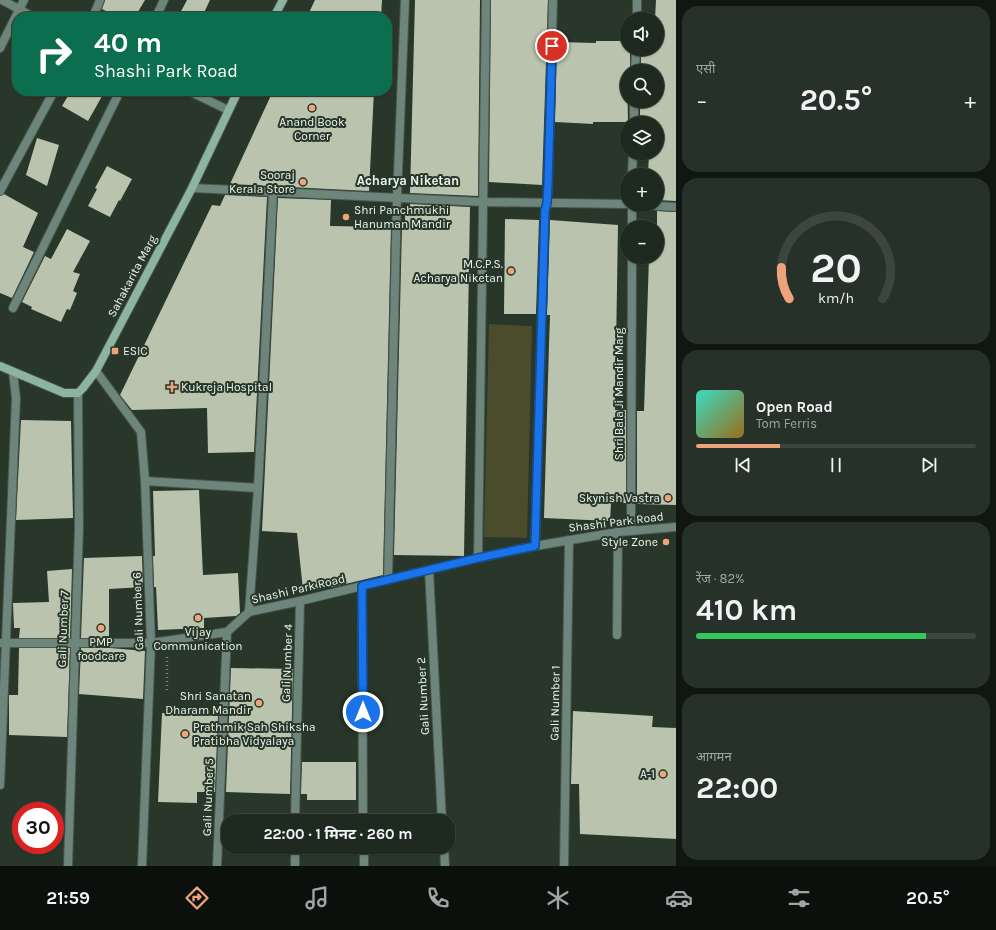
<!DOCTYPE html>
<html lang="hi">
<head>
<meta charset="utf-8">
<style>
	body { margin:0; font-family:Karla,"Noto Sans Devanagari",sans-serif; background:#263129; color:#f1f3f6; height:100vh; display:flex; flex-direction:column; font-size:15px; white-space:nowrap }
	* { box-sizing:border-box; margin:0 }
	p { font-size:13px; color:#a1a6a5 }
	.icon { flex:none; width:22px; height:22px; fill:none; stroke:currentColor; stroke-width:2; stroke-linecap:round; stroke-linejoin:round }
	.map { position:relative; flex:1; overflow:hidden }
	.sheet { display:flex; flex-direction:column; gap:6px; padding:6px; background:#101712; width:320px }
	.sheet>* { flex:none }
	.banner { position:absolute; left:12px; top:12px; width:380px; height:84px; border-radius:16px; box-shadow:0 1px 3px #0004,0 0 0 1px #3c453e; background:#0b6e4f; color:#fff; overflow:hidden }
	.buttons { position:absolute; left:620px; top:12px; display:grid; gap:8px }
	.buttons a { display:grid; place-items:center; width:44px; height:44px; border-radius:50%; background:#1e2920; box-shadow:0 1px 3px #0004,0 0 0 1px #3c453e; font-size:20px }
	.speed { position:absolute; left:12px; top:802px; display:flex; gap:8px; font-size:20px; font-weight:700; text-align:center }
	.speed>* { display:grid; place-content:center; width:52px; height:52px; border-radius:50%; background:#1e2920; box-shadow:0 1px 3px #0004,0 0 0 1px #3c453e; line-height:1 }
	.speed .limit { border:6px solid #d22; background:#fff; color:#111 }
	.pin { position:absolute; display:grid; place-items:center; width:34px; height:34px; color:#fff; margin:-17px; border:2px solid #fff; border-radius:50%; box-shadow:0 1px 4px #0007 }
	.me { position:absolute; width:44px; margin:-22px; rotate:0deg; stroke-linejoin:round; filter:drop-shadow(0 0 3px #0008) }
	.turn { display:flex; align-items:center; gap:14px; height:84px; padding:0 16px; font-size:18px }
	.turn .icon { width:52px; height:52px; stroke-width:2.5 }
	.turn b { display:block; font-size:28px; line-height:34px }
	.big { font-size:30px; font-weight:700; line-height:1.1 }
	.sheet .widget { flex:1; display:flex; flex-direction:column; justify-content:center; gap:6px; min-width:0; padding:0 14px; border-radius:16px; background:#263129 }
	.sheet .dial { align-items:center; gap:0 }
	.dial svg { height:104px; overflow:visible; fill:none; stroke:#3c453e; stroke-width:7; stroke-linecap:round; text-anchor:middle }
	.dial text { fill:#f1f3f6; stroke:none }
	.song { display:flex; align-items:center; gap:12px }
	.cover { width:48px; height:48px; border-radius:6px; background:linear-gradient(135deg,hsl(170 70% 55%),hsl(40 70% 35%)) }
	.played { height:4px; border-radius:2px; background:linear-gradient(90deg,#efa378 30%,#3c453e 30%) }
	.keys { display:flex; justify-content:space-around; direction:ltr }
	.heat { display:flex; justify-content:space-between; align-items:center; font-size:22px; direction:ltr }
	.charge { height:6px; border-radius:3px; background:linear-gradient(90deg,#34c759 82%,#3c453e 0) }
	.trip { position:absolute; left:221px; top:814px; width:234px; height:40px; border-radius:16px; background:#1e2920; box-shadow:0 1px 3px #0004,0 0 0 1px #3c453e; font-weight:700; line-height:40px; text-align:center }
	.tab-bar { display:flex; height:64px; justify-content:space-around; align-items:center; background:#0c100d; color:#a1a6a5 }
	.tab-bar .icon { width:28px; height:28px }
	.tab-bar .selected { color:#efa378 }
	.tab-bar b { font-size:18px; color:#f1f3f6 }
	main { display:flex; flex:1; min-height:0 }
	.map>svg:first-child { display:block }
</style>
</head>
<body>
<main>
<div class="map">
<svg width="676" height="866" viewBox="0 0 676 866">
	<rect width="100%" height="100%" fill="#28372a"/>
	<!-- green -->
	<path fill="#4b4c2c" d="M489,324L532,326L527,538L484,537Z"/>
	<!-- building -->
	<g fill="#b9c3ae">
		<path d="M105,0H145L135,17H118L102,9Z"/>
		<path d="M187,0H210L202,17H178Z"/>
		<path d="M315,0H382L381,17H307Z"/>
		<path d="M415,0H480L478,196L410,193Z"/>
		<path d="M491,0H548L542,185L489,182Z"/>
		<path d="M656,0H676V201L657,200V175H648L649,153H657V123L640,122V101H657V71H641V49H657V19H655Z"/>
		<path d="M596,41H627V49H630V71H627L628,122H593V124L555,122L557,42L596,43Z"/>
		<path d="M71,91H105L88,121L62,106Z"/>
		<path d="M273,91H374L369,191L230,184Z"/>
		<path d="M37,138L59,145L47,186L26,175Z"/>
		<path d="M107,166L132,179L120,201L119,200L110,217L88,206L97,189L95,188Z"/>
		<path d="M4,194L38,213L23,247L34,252L12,298L0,293V196Z"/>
		<path d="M225,195L267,197L254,452L208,453L207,408L132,410L120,395L212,205L220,206Z"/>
		<path d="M278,198L331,200L330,226L391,227L383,575L333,587L303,590L297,533L262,531Z"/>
		<path d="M410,204L470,207L464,556H463L394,555L402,227H405V215H410Z"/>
		<path d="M657,211L676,212V505L637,504V411H644L649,257H657V227H650V226H657Z"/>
		<path d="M505,219L539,220L536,314H504Z"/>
		<path d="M550,220L618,225L615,410H626V503H611L610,521L544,518L549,344L550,315H547Z"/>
		<path d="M67,229L90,241L73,272L80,274L73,291L77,293L70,310L67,309L61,322L31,309L32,307L22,302L45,256L51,259Z"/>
		<path d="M21,420L71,421L73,518L16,520Z"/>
		<path d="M199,490L203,575L238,573L240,613L236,616L204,618V628L158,630L156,587H154L153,556H155L153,491Z"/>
		<path d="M142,556L143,587L109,589V638H81L84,558Z"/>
		<path d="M72,569L70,638H19L20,628H14L13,603L49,602L47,571Z"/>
		<path d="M19,648H70L67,737L9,735V695H18Z"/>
		<path d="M81,648H110L145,651L143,699L79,694Z"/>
		<path d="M231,668L293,669L290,794L226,792Z"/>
		<path d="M573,711L653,716L652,727L676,728V839L580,834L579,784H571Z"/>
		<path d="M162,713L218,716L215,792H197V803L158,802Z"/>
		<path d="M302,762H356V800H307V794H301Z"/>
	</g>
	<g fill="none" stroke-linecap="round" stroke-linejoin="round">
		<!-- street casing -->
		<g stroke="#475649" stroke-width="10">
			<g id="street">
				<path d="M2,0L33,17"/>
				<path d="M93,17L100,0"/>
				<path d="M156,17L164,0"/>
				<path d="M637,19V0"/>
				<path d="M0,48L24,0"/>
				<path d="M635,71L636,49"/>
				<path d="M189,91L228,110"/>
				<path d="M634,123V101"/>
				<path d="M632,175L633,153"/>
				<path d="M192,188L483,202L627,204"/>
				<path d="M0,191L54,91"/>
				<path d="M641,205L676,207"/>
				<path d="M632,227V205"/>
				<path d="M13,308L120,91"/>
				<path d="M96,371L141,432L145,481L151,643L142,866"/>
				<path d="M145,481L258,488L273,193"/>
				<path d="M631,531L632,257"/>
				<path d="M535,546L545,210L547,203L548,183L553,0"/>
				<path d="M478,558L486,0"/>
				<path d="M429,570L442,821"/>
				<path d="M388,580L397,198L405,0"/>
				<path d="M362,587L363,821"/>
				<path d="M249,612L258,488"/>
				<path d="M617,635L618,532"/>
				<path d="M0,643H151L227,632L249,612L300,601L478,558L535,546L618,532L676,527"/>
				<path d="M0,785L16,398L13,372"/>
				<path d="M295,821L300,601"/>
				<path d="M364,847V866"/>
				<path d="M444,847L445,866"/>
				<path d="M68,866L79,528L78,393"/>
				<path d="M217,866L227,632"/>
				<path d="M295,866V847"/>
				<path d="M564,866L569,540"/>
			</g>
		</g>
		<!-- secondary casing -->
		<g stroke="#475649" stroke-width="10">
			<g id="secondary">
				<path d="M274,17L283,0"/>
				<path d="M0,366L64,393H78L83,388L96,371L192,188L238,91"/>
			</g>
		</g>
		<!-- path -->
		<path stroke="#7b887d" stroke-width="2.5" stroke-dasharray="1 3" stroke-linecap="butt" d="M167,690V654"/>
		<!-- street -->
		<use href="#street" stroke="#6d857b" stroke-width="8"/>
		<!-- secondary -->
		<use href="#secondary" stroke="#8db3a3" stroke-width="8"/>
	</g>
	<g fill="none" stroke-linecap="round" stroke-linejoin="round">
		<!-- route casing -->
		<g stroke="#114b97" stroke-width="10">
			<path id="route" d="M363,712L362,586L478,558L535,546L545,210L547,203L548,183L552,46"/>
		</g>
		<!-- route -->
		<use href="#route" stroke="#1a73e8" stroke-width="7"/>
	</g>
	<!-- markers -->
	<g fill="#efa378" stroke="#28372a" stroke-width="1.5">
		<circle cx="312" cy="108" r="4"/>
		<circle cx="303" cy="182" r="4"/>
		<circle cx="346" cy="217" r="4"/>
		<circle cx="511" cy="271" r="4"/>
		<rect x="111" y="347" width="8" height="8" rx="2"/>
		<path d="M170 381h4v4h4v4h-4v4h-4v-4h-4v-4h4z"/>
		<circle cx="668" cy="498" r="4"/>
		<circle cx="666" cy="542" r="4"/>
		<circle cx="198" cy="618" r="4"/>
		<circle cx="101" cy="628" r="4"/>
		<circle cx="259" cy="703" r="4"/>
		<circle cx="185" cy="734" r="4"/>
		<circle cx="663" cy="774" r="4"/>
	</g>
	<g text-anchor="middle" stroke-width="4" stroke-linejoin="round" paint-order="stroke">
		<!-- poi labels -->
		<g font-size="12" fill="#ecf6ed" stroke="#28372a" text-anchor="end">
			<text x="312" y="126" text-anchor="middle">Anand Book<tspan x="312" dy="14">Corner</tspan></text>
			<text x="295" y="179">Sooraj<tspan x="295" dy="14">Kerala Store</tspan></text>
			<text x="354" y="214" text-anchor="start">Shri Panchmukhi<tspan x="354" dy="14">Hanuman Mandir</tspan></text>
			<text x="503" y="268">M.C.P.S.<tspan x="503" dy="14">Acharya Niketan</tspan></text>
			<text x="123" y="355" text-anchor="start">ESIC</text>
			<text x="181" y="391" text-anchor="start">Kukreja Hospital</text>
			<text x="660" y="502">Skynish Vastra</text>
			<text x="658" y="546">Style Zone</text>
			<text x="198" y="636" text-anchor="middle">Vijay<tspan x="198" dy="14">Communication</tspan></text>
			<text x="101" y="646" text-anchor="middle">PMP<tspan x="101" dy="14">foodcare</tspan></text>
			<text x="251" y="700">Shri Sanatan<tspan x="251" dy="14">Dharam Mandir</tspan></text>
			<text x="193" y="731" text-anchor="start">Prathmik Sah Shiksha<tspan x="193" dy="14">Pratibha Vidyalaya</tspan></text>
			<text x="655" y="778">A-1</text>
		</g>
		<!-- street labels -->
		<g font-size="12" fill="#ecf6ed" stroke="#28372a">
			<text transform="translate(132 276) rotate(-62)" y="4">Sahakarita Marg</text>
			<text transform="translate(619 394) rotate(-90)" y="4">Shri Bala Ji Mandir Marg</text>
			<text transform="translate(616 522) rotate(-7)" y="4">Shashi Park Road</text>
			<text transform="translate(298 589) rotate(-13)" y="4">Shashi Park Road</text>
			<text transform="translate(138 611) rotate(-92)" y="4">Gali Number 6</text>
			<text transform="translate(63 629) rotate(-88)" y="4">Gali Number 7</text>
			<text transform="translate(287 663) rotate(-88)" y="4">Gali Number 4</text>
			<text transform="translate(423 696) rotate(-93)" y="4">Gali Number 2</text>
			<text transform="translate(555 703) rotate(-89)" y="4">Gali Number 1</text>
			<text transform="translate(208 797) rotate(-88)" y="4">Gali Number 5</text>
		</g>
		<!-- neighbourhood labels -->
		<g font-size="13" font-weight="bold" fill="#ecf6ed" stroke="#28372a">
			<text x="408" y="185">Acharya Niketan</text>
		</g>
	</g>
</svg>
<div class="buttons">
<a><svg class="icon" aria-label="sound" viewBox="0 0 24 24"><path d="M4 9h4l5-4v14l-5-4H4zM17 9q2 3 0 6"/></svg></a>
<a><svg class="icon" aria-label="search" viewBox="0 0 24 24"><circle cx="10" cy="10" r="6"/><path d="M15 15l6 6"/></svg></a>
<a><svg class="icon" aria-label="layers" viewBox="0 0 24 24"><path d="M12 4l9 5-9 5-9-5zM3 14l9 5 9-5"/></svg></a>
<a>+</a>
<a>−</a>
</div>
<div class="speed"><div class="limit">30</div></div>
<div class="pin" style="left:552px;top:46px;background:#d93025"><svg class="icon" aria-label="arrive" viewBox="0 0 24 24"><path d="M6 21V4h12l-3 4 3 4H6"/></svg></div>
<svg class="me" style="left:363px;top:712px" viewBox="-20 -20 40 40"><circle r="17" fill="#1a73e8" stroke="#fff" stroke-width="3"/><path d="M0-11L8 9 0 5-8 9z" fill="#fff"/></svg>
<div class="trip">22:00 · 1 मिनट · 260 m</div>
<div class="banner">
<div class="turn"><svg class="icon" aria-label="right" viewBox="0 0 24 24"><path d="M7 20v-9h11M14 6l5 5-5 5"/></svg><div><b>40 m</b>Shashi Park Road</div></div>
</div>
</div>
<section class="sheet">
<div class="widget"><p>एसी</p>
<div class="heat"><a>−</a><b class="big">20.5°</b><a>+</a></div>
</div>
<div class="widget dial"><svg viewBox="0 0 100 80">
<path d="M14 69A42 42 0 1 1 86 69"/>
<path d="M14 69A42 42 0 0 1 8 45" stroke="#efa378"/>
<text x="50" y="56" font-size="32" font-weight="700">20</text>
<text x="50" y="72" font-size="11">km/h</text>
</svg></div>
<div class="widget">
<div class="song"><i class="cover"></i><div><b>Open Road</b><p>Tom Ferris</p></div></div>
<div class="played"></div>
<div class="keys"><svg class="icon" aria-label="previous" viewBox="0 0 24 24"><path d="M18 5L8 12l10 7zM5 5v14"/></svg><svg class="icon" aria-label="pause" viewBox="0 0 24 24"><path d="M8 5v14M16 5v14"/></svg><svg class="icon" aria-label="next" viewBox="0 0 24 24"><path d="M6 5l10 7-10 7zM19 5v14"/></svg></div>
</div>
<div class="widget"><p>रेंज · 82%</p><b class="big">410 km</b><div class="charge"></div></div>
<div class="widget"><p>आगमन</p><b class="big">22:00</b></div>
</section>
</main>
<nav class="tab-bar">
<b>21:59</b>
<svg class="icon selected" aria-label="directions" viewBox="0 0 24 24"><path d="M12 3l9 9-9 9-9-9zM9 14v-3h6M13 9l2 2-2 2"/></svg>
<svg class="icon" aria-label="music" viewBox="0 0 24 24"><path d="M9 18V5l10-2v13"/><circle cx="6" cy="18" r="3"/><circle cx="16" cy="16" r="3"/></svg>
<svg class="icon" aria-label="phone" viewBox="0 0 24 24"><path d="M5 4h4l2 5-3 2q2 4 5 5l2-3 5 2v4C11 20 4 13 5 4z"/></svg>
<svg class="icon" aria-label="climate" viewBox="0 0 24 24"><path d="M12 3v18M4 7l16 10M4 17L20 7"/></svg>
<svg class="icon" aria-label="car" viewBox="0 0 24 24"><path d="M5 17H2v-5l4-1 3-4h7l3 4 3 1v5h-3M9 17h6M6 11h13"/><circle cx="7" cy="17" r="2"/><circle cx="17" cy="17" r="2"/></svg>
<svg class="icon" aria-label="filters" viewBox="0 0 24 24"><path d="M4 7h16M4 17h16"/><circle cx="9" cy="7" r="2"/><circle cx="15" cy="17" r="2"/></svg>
<b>20.5°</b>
</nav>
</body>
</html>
